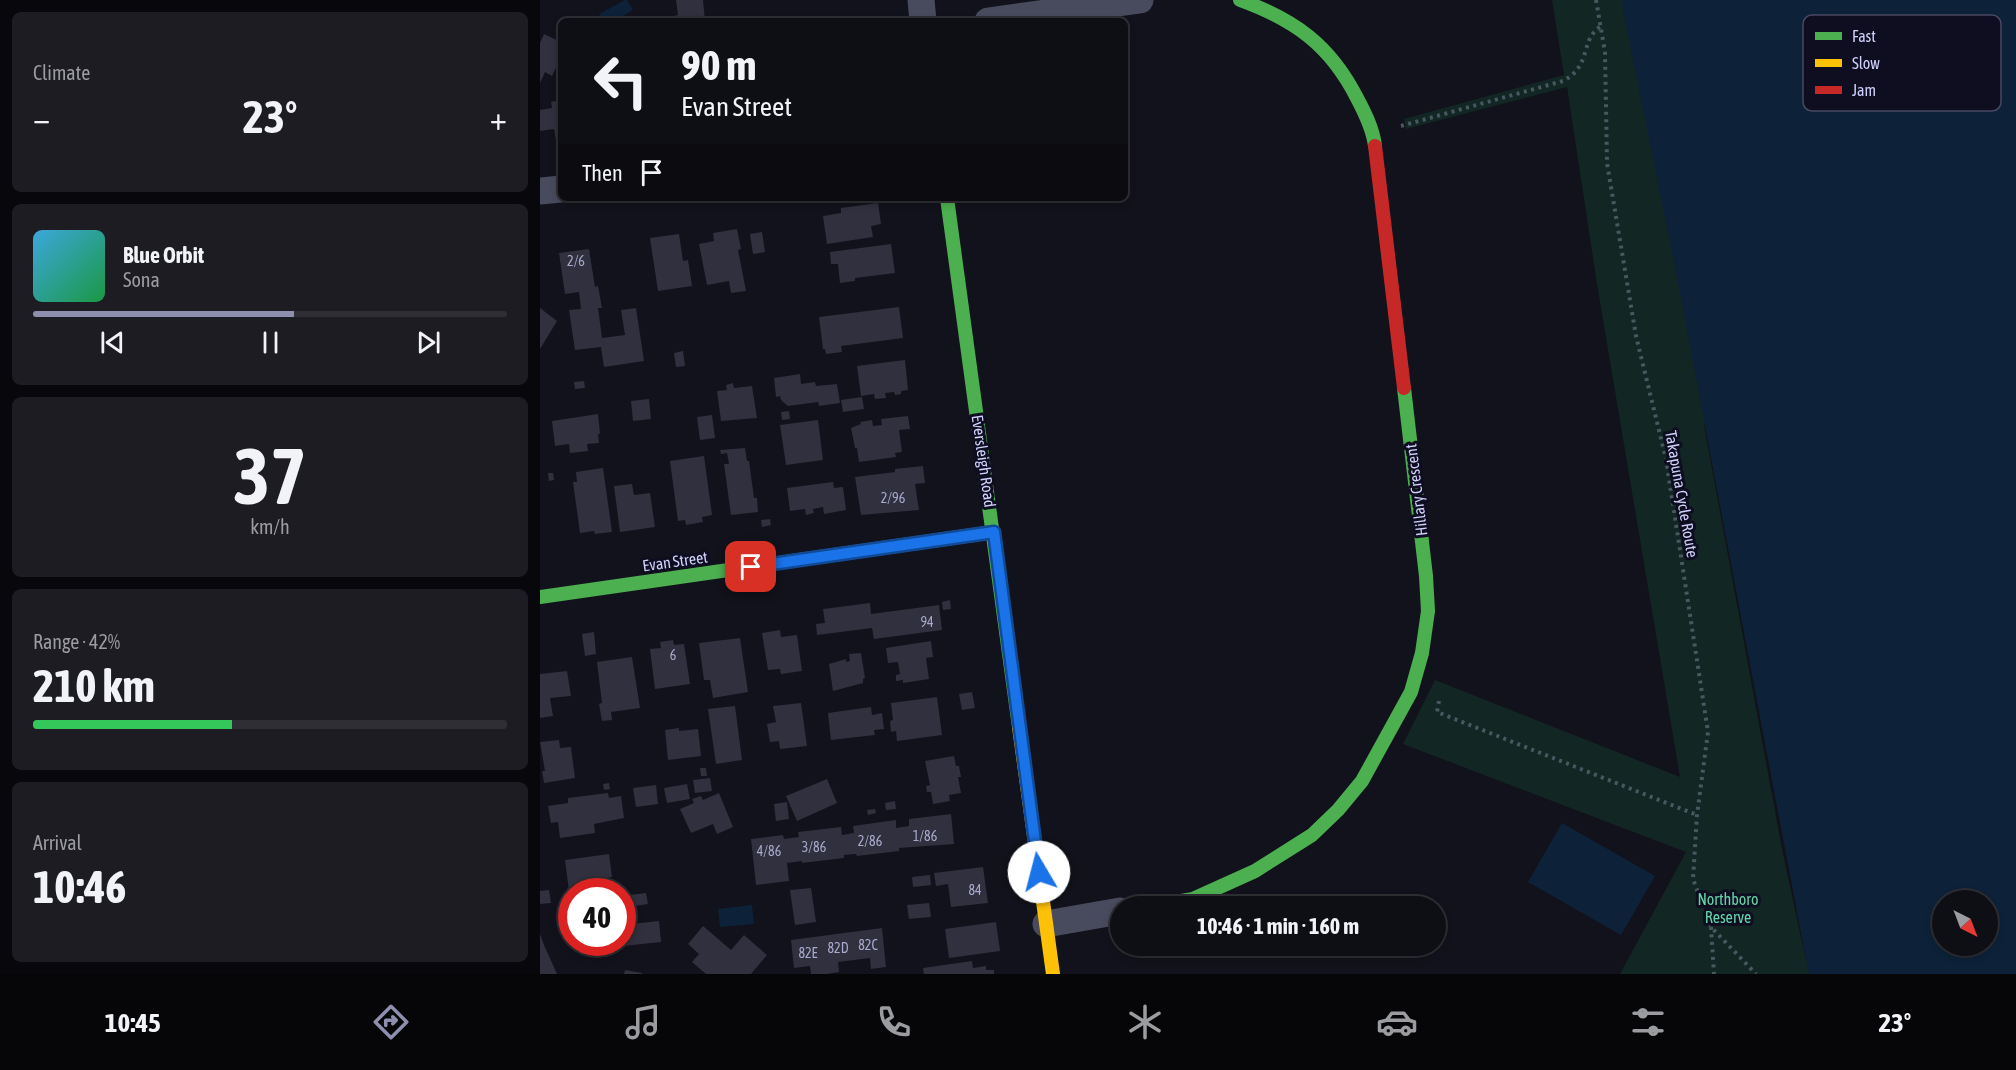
<!DOCTYPE html>
<html lang="en">
<head>
<meta charset="utf-8">
<style>
	body { margin:0; font-family:"Asap Condensed",sans-serif; background:#1c1c22; color:#f1f3f6; height:100vh; display:flex; flex-direction:column; font-size:22px; white-space:nowrap }
	* { box-sizing:border-box; margin:0 }
	p { font-size:20px; color:#9b9ca0 }
	.icon { flex:none; width:33px; height:33px; fill:none; stroke:currentColor; stroke-width:2; stroke-linecap:round; stroke-linejoin:round }
	.map { position:relative; flex:1; overflow:hidden }
	.side { display:flex; flex-direction:column; gap:12px; padding:12px; background:#08080c; width:540px }
	.side>* { flex:none }
	.banner { position:absolute; left:18px; top:18px; width:570px; height:183px; border-radius:9px; box-shadow:0 3px 9px #0003,0 0 0 2px #2e2e34; background:#0e0e15; color:#f1f3f6; overflow:hidden }
	.needle { width:39px; rotate:138deg }
	.controls { position:absolute; left:1392px; top:890px; display:grid; gap:12px }
	.controls a { display:grid; place-items:center; width:66px; height:66px; border-radius:50%; background:#0e0e15; box-shadow:0 3px 9px #0003,0 0 0 2px #2e2e34; font-size:30px }
	.speed { position:absolute; left:18px; top:878px; display:flex; gap:12px; font-size:30px; font-weight:700; text-align:center }
	.speed>* { display:grid; place-content:center; width:78px; height:78px; border-radius:50%; background:#0e0e15; box-shadow:0 3px 9px #0003,0 0 0 2px #2e2e34; line-height:1 }
	.speed .limit { border:9px solid #d22; background:#fff; color:#111 }
	.pin { position:absolute; display:grid; place-items:center; width:51px; height:51px; color:#fff; margin:-26px; border-radius:12px; box-shadow:0 3px 9px #0006 }
	.me { position:absolute; width:66px; margin:-33px; rotate:352deg; stroke-linejoin:round; filter:drop-shadow(0 0 4px #0008) }
	.turn { display:flex; align-items:center; gap:21px; height:126px; padding:0 24px; font-size:27px }
	.turn .icon { width:78px; height:78px; stroke-width:2.5 }
	.turn b { display:block; font-size:42px; line-height:51px }
	.then { display:flex; align-items:center; height:57px; padding:0 24px; background:#0003; gap:12px; font-size:22px }
	.big { font-size:45px; font-weight:700; line-height:1.1 }
	.side .tile { flex:1; display:flex; flex-direction:column; justify-content:center; gap:9px; min-width:0; padding:0 21px; border-radius:9px; background:#1c1c22 }
	.side .dial { align-items:center; gap:0 }
	.dial b { font-size:78px; line-height:1 }
	.song { display:flex; align-items:center; gap:18px }
	.cover { width:72px; height:72px; border-radius:9px; background:linear-gradient(135deg,hsl(200 70% 55%),hsl(140 70% 35%)) }
	.played { height:6px; border-radius:3px; background:linear-gradient(90deg,#8e8eae 55%,#2e2e34 55%) }
	.keys { display:flex; justify-content:space-around; direction:ltr }
	.heat { display:flex; justify-content:space-between; align-items:center; font-size:33px; direction:ltr }
	.charge { height:9px; border-radius:4px; background:linear-gradient(90deg,#34c759 42%,#2e2e34 0) }
	.trip { position:absolute; left:570px; top:896px; width:336px; height:60px; border-radius:30px; background:#0e0e15; box-shadow:0 3px 9px #0003,0 0 0 2px #2e2e34; font-weight:700; line-height:60px; text-align:center }
	.dock { display:flex; height:96px; justify-content:space-around; align-items:center; background:#060608; color:#9b9ca0 }
	.dock .icon { width:42px; height:42px }
	.dock .selected { color:#8e8eae }
	.dock b { font-size:27px; color:#f1f3f6 }
	main { display:flex; flex:1; min-height:0 }
	.map>svg:first-child { display:block }
</style>
</head>
<body>
<main>
<section class="side">
<div class="tile"><p>Climate</p>
<div class="heat"><a>−</a><b class="big">23°</b><a>+</a></div>
</div>
<div class="tile">
<div class="song"><i class="cover"></i><div><b>Blue Orbit</b><p>Sona</p></div></div>
<div class="played"></div>
<div class="keys"><svg class="icon" aria-label="previous" viewBox="0 0 24 24"><path d="M18 5L8 12l10 7zM5 5v14"/></svg><svg class="icon" aria-label="pause" viewBox="0 0 24 24"><path d="M8 5v14M16 5v14"/></svg><svg class="icon" aria-label="next" viewBox="0 0 24 24"><path d="M6 5l10 7-10 7zM19 5v14"/></svg></div>
</div>
<div class="tile dial"><b>37</b><p>km/h</p></div>
<div class="tile"><p>Range · 42%</p><b class="big">210 km</b><div class="charge"></div></div>
<div class="tile"><p>Arrival</p><b class="big">10:46</b></div>
</section>
<div class="map">
<svg width="1476" height="974" viewBox="0 0 1476 974">
	<rect width="100%" height="100%" fill="#12121c"/>
	<!-- green -->
	<path fill="#122624" fill-rule="evenodd" d="M1012,0H1476V974H1080L1146,852L863,744L895,680L1140,777L1057,284L1027,87L866,129L864,119L1024,75ZM1164,425L1165,426L1268,970L1242,849ZM1402,900H1448V945H1402Z"/>
	<!-- water -->
	<g fill="#0d2238" fill-rule="evenodd">
		<path d="M85,0H87L93,10L74,21H63L59,14Z"/>
		<path d="M1081,0H1476V974H1269L1139,288ZM1402,900H1448V945H1402Z"/>
		<path d="M1022,823L1115,876L1081,935L988,882Z"/>
		<path d="M212,905L214,924L180,927L178,909Z"/>
	</g>
	<!-- building -->
	<g fill="#30303e">
		<path d="M136,0H163L165,21H135L134,16L138,15Z"/>
		<path d="M319,17V21H294V20Z"/>
		<path d="M4,34L21,42V57L12,76L5,72L0,83V43Z"/>
		<path d="M21,100V145L17,146L14,129L0,131V110L12,108L11,102Z"/>
		<path d="M338,203L341,224L331,226L333,237L287,244L283,216L301,213V208Z"/>
		<path d="M197,229L201,249L198,250L206,291L191,293L189,281L167,285L159,244L174,241L173,233Z"/>
		<path d="M222,232L225,252L213,254L210,234Z"/>
		<path d="M139,234L143,261L148,260L152,286L118,291L110,238Z"/>
		<path d="M351,244L355,273L315,278V281L300,283L298,264H291L290,252Z"/>
		<path d="M49,249L55,287L58,286L62,308H58L62,338L85,335L81,310L96,308L104,361L64,367L61,347L35,350L29,310L41,309L39,292L25,294L19,253Z"/>
		<path d="M359,307L363,338L301,346L302,352L286,354L285,349H283L279,317Z"/>
		<path d="M0,308L17,321L0,349Z"/>
		<path d="M143,351L145,366L136,367L134,353Z"/>
		<path d="M365,360L368,390L361,391V394L355,395L354,392L345,393L346,398L335,399L334,394L321,396L317,366Z"/>
		<path d="M260,374L261,384L275,382L276,386L297,384L300,403L279,406L278,402L248,406L241,400L240,396L236,397L234,378Z"/>
		<path d="M44,381L45,388L35,389L34,382Z"/>
		<path d="M193,383L194,388L212,386L217,418L181,421L177,391L187,390L186,385Z"/>
		<path d="M322,397L324,409L303,412L301,400Z"/>
		<path d="M109,399L111,419L93,421L91,401Z"/>
		<path d="M249,411L250,419L242,420L241,412Z"/>
		<path d="M58,414L60,434H58L59,443L47,444L48,451L30,453L29,444L15,446L12,421Z"/>
		<path d="M172,415L175,438L160,440L157,417Z"/>
		<path d="M368,416L370,429L359,430L362,452L355,453L356,457L319,462L317,448H315L311,428L321,424L320,422L332,420L333,426L342,425L341,419Z"/>
		<path d="M278,420L283,460L246,465L240,425Z"/>
		<path d="M205,448L207,461H209L214,498H217L218,512L191,515L184,464H189L187,453L181,454L180,450Z"/>
		<path d="M164,456L172,515L162,517L163,522L146,525L145,520L138,521L130,461Z"/>
		<path d="M383,466L385,483L375,484L379,510L321,515L315,477L355,472V469Z"/>
		<path d="M63,468L72,532L55,534L54,531L40,533L33,482H37L36,472Z"/>
		<path d="M8,473H13L14,480L9,481Z"/>
		<path d="M293,482L294,488L303,487L306,510L284,514L283,507L273,509L274,513L266,515L265,509L250,511L247,488Z"/>
		<path d="M92,484L94,495L110,493L115,527L80,532L74,486Z"/>
		<path d="M230,519L231,525L222,527L221,520Z"/>
		<path d="M410,600L411,609L403,610L402,602Z"/>
		<path d="M330,603L331,614L399,605L402,630L334,639L332,628L277,635L276,624L285,623L283,609Z"/>
		<path d="M240,630L241,637L257,635L262,671L241,674L240,669L228,670L222,633Z"/>
		<path d="M54,632L56,654L45,656L42,634Z"/>
		<path d="M200,638L208,692L173,698L170,680H164L159,643Z"/>
		<path d="M133,640L134,645L144,644L150,684L115,689L110,649L121,648L120,642Z"/>
		<path d="M391,641L393,657L386,658L389,679L363,683V680L356,681V675L360,674L358,662L348,663L346,648Z"/>
		<path d="M321,653L325,678L323,679V683L293,691L289,664L306,659V662L310,661L309,654Z"/>
		<path d="M92,657L100,708L71,712L72,720L62,721L59,704L62,703L57,662Z"/>
		<path d="M27,671L31,696L10,698L13,716L0,718V674Z"/>
		<path d="M432,692L435,708L422,710L419,694Z"/>
		<path d="M397,697L402,735L357,741L356,731L351,732L350,721L353,720L351,703Z"/>
		<path d="M261,703L267,746L240,749L239,741L230,742L227,724L236,722L233,706Z"/>
		<path d="M195,706L202,760L176,764L168,709Z"/>
		<path d="M331,707L332,715L342,713L344,729L334,730L335,735L291,740L288,713Z"/>
		<path d="M139,728V731L158,729L161,756L128,760L125,730Z"/>
		<path d="M19,740L20,748L31,747L35,778L4,783L2,771H5L0,742Z"/>
		<path d="M414,756L416,766H419L421,777H418L421,793L409,795L410,801L393,804L391,792H387L386,786L390,785L385,761Z"/>
		<path d="M160,768H166L167,776H161Z"/>
		<path d="M170,778L172,791L155,793L153,780Z"/>
		<path d="M287,779L297,803L257,821L246,796Z"/>
		<path d="M69,783L70,789L64,790L63,784Z"/>
		<path d="M147,784L150,799L127,803L124,788Z"/>
		<path d="M116,785L118,804L96,807L93,788Z"/>
		<path d="M68,793L69,798L81,796L84,818L54,824L55,833L20,838L18,822L11,823L8,806L28,803V798Z"/>
		<path d="M179,793L193,827L177,834L173,824L151,833L140,809L154,803L152,799L161,796L163,800Z"/>
		<path d="M355,801L356,809L346,810L345,803Z"/>
		<path d="M247,802L249,819L236,821L234,804Z"/>
		<path d="M335,809L336,813L328,815L327,810Z"/>
		<path d="M411,814L414,844L359,848V851L317,856L316,854L304,855V858L262,863V861L247,863L249,881L216,885L211,839L243,835L244,839L259,837L258,832L301,827L302,835L314,833L313,826L356,820V828L369,826V819Z"/>
		<path d="M69,854L72,877L57,879L59,891H32L30,899L25,860Z"/>
		<path d="M443,867L448,903L411,907L408,884L396,886L394,873Z"/>
		<path d="M390,875L391,885L373,887L372,877Z"/>
		<path d="M271,888L276,922L255,925L250,890Z"/>
		<path d="M9,890L11,903L0,904V891Z"/>
		<path d="M106,893L108,904L82,908V896Z"/>
		<path d="M389,903L391,917L369,919L367,905Z"/>
		<path d="M119,921L121,942L74,947V942H82V925Z"/>
		<path d="M456,922L460,951L409,958L405,929Z"/>
		<path d="M163,926L191,950L204,935L227,955L211,974H166L152,962L159,954L148,944Z"/>
		<path d="M342,928L346,967L331,969L330,958L298,962L299,972L287,974H271L270,966L254,968L251,940Z"/>
		<path d="M0,934L4,945L17,974H0Z"/>
		<path d="M432,961L433,968L446,966V970H454V974H384L383,968Z"/>
		<path d="M85,970L102,973V974H84Z"/>
	</g>
	<g fill="none" stroke-linecap="round" stroke-linejoin="round">
		<!-- path -->
		<g stroke="#485861" stroke-width="4" stroke-dasharray="3 4.5" stroke-linecap="butt">
			<path d="M1056,0L1065,52L1067,163L1096,336L1126,459L1168,732L1157,815L1153,879L1171,927L1216,974"/>
			<path d="M861,126L1023,81C1052,66 1040,40 1060,27"/>
			<path d="M899,701L897,712L1157,815"/>
			<path d="M1171,927L1174,974"/>
		</g>
		<!-- street -->
		<g stroke="#484a5d" stroke-width="27">
			<path d="M381,0L383,21"/>
			<path d="M448,21L600,0"/>
			<path d="M0,191L21,189"/>
			<path d="M506,924L580,911"/>
		</g>
		<!-- fast -->
		<g stroke="#4caf50" stroke-width="14">
			<path d="M700,0C755,20 790,45 817,98C825,113 833,129 835,146"/>
			<path d="M407,198L479,727"/>
			<path d="M0,597L454,532"/>
			<path d="M612,906L653,899L715,871L772,835L798,810L822,781L871,692L882,653L888,611L886,576L864,388"/>
		</g>
		<!-- slow -->
		<path stroke="#ffc107" stroke-width="14" d="M479,727L513,974"/>
		<!-- jam -->
		<path stroke="#c62828" stroke-width="14" d="M835,146L864,388"/>
	</g>
	<g fill="none" stroke-linecap="round" stroke-linejoin="round">
		<!-- route casing -->
		<g stroke="#114b97" stroke-width="15">
			<path id="route" d="M211,567L454,532L499,872"/>
		</g>
		<!-- route -->
		<use href="#route" stroke="#1a73e8" stroke-width="10"/>
	</g>
	<g text-anchor="middle" stroke-width="6" stroke-linejoin="round" paint-order="stroke">
		<!-- number labels -->
		<g font-size="14" fill="#a8a9cc">
			<text x="36" y="266">2/6</text>
			<text x="353" y="503">2/96</text>
			<text x="387" y="627">94</text>
			<text x="133" y="660">6</text>
			<text x="385" y="841">1/86</text>
			<text x="330" y="846">2/86</text>
			<text x="274" y="852">3/86</text>
			<text x="229" y="856">4/86</text>
			<text x="435" y="895">84</text>
			<text x="328" y="950">82C</text>
			<text x="298" y="953">82D</text>
			<text x="268" y="958">82E</text>
		</g>
		<!-- street labels -->
		<g font-size="16" fill="#d0d1fc" stroke="#0f0e20">
			<text transform="translate(444 461) rotate(82)" y="6">Eversleigh Road</text>
			<text transform="translate(876 490) rotate(-97)" y="6">Hillary Crescent</text>
			<text transform="translate(1142 494) rotate(80)" y="6">Takapuna Cycle Route</text>
			<text transform="translate(135 561) rotate(-8)" y="6">Evan Street</text>
		</g>
		<!-- park labels -->
		<g font-size="16" fill="#62d6a9" stroke="#0f0e20">
			<text x="1188" y="905">Northboro<tspan x="1188" dy="18">Reserve</tspan></text>
		</g>
	</g>
	<!-- legend -->
	<rect x="1263" y="15" width="198" height="96" rx="9" fill="#0f0e20" stroke="#494862" stroke-width="1.5"/>
	<rect x="1275" y="32" width="27" height="8" fill="#4caf50"/>
	<rect x="1275" y="59" width="27" height="8" fill="#ffc107"/>
	<rect x="1275" y="86" width="27" height="8" fill="#c62828"/>
	<g font-size="16" fill="#d0d1fc">
		<text x="1312" y="42">Fast</text>
		<text x="1312" y="69">Slow</text>
		<text x="1312" y="96">Jam</text>
	</g>
</svg>
<div class="controls">
<a><svg class="needle" viewBox="-14 -14 28 28"><path d="M0-13l5 13h-10z" fill="#e53935"/><path d="M0 13l5-13h-10z" fill="#9b9ca0"/></svg></a>
</div>
<div class="speed"><div class="limit">40</div></div>
<div class="pin" style="left:211px;top:567px;background:#d93025"><svg class="icon" aria-label="arrive" viewBox="0 0 24 24"><path d="M6 21V4h12l-3 4 3 4H6"/></svg></div>
<svg class="me" style="left:499px;top:872px" viewBox="-20 -20 40 40"><circle r="19" fill="#fff"/><path d="M0-13L10 11 0 6-10 11z" fill="#1a73e8"/></svg>
<div class="trip">10:46 · 1 min · 160 m</div>
<div class="banner">
<div class="turn"><svg class="icon" aria-label="left" viewBox="0 0 24 24"><path d="M17 20v-9H6M10 6l-5 5 5 5"/></svg><div><b>90 m</b>Evan Street</div></div>
<div class="then">Then<svg class="icon" aria-label="arrive" viewBox="0 0 24 24"><path d="M6 21V4h12l-3 4 3 4H6"/></svg></div>
</div>
</div>
</main>
<nav class="dock">
<b>10:45</b>
<svg class="icon selected" aria-label="directions" viewBox="0 0 24 24"><path d="M12 3l9 9-9 9-9-9zM9 14v-3h6M13 9l2 2-2 2"/></svg>
<svg class="icon" aria-label="music" viewBox="0 0 24 24"><path d="M9 18V5l10-2v13"/><circle cx="6" cy="18" r="3"/><circle cx="16" cy="16" r="3"/></svg>
<svg class="icon" aria-label="phone" viewBox="0 0 24 24"><path d="M5 4h4l2 5-3 2q2 4 5 5l2-3 5 2v4C11 20 4 13 5 4z"/></svg>
<svg class="icon" aria-label="climate" viewBox="0 0 24 24"><path d="M12 3v18M4 7l16 10M4 17L20 7"/></svg>
<svg class="icon" aria-label="car" viewBox="0 0 24 24"><path d="M5 17H2v-5l4-1 3-4h7l3 4 3 1v5h-3M9 17h6M6 11h13"/><circle cx="7" cy="17" r="2"/><circle cx="17" cy="17" r="2"/></svg>
<svg class="icon" aria-label="filters" viewBox="0 0 24 24"><path d="M4 7h16M4 17h16"/><circle cx="9" cy="7" r="2"/><circle cx="15" cy="17" r="2"/></svg>
<b>23°</b>
</nav>
</body>
</html>
